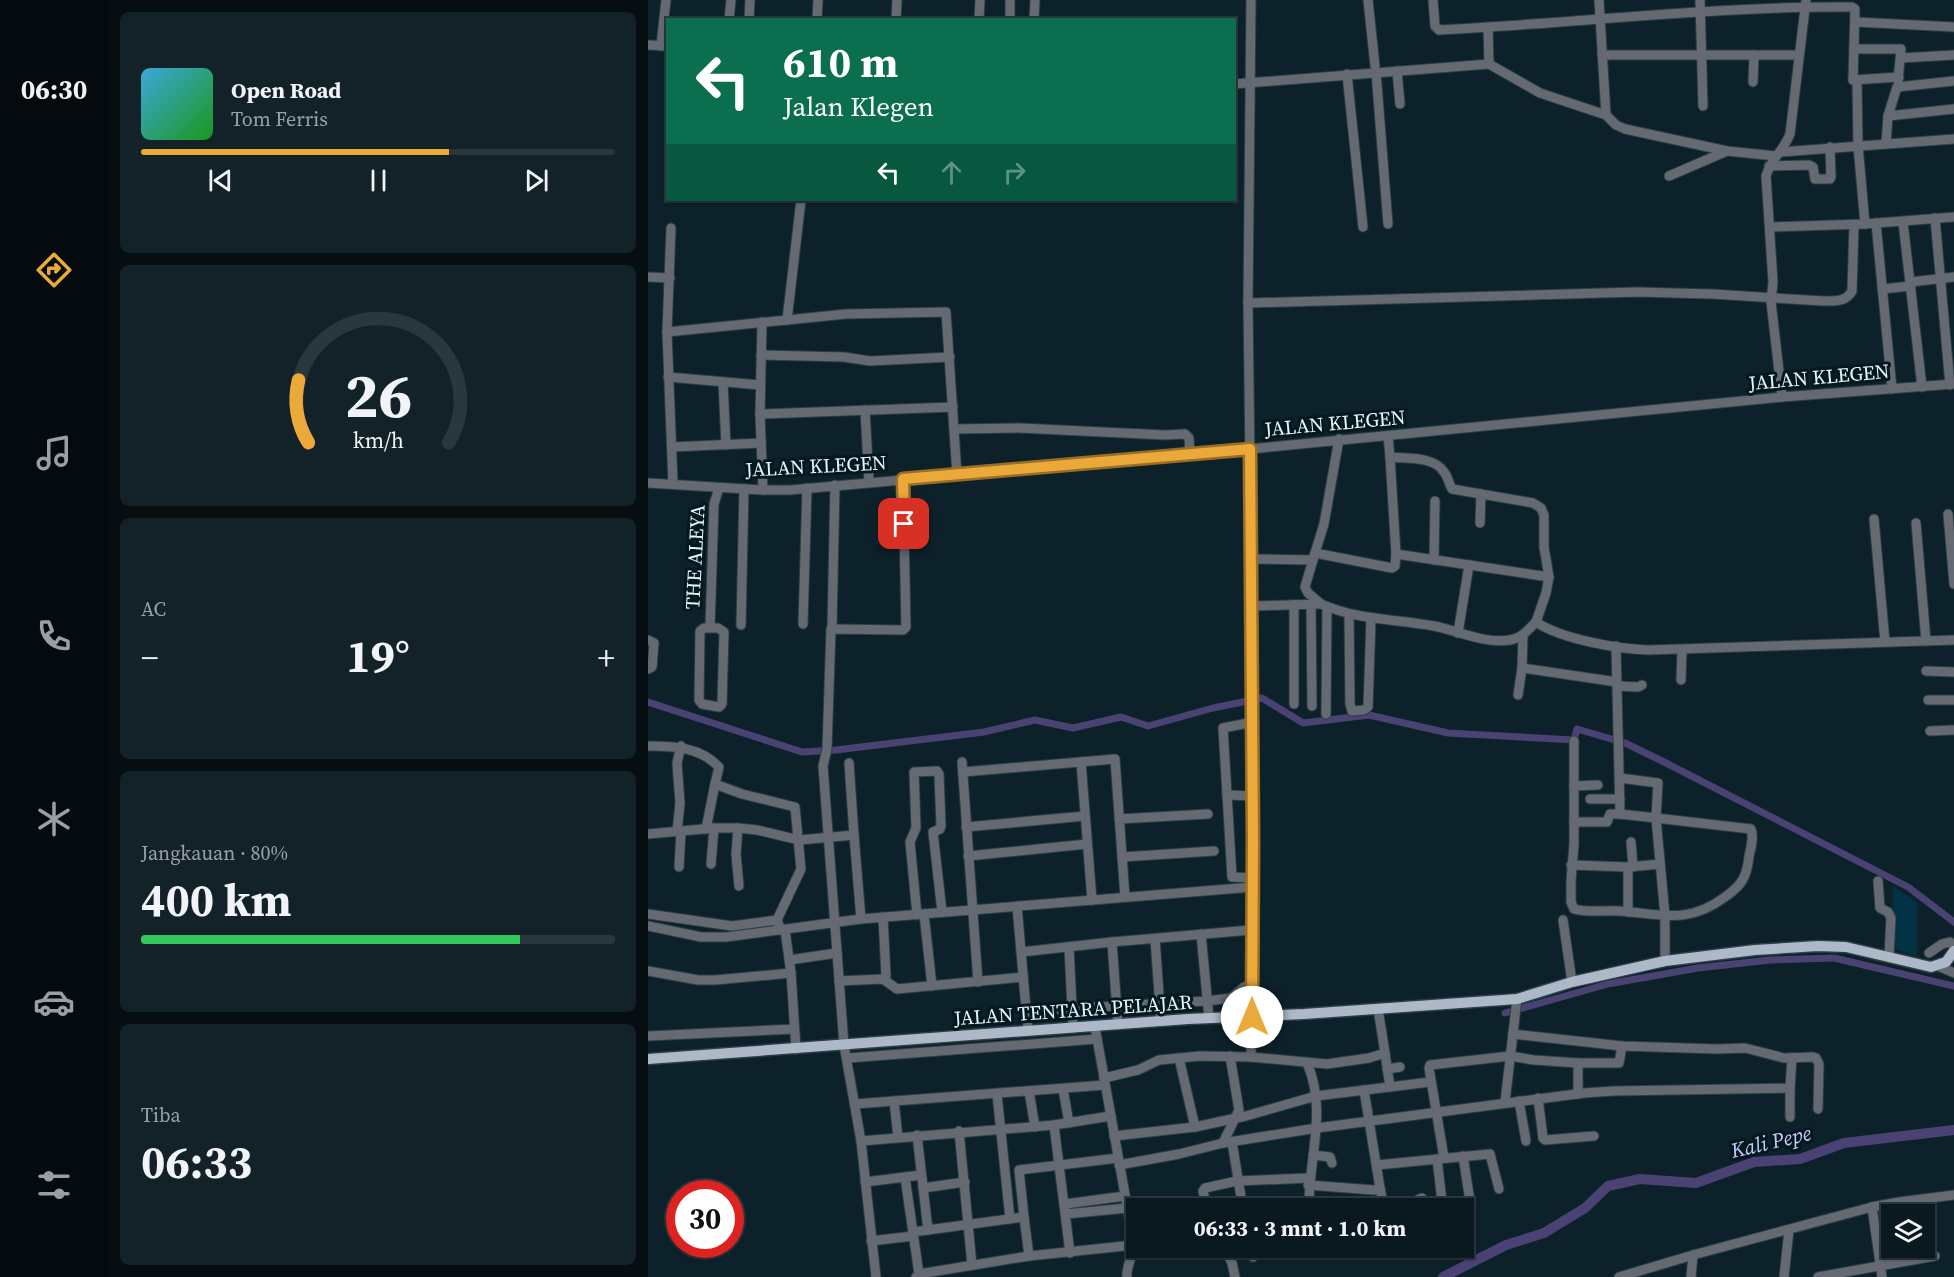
<!DOCTYPE html>
<html lang="id">
<head>
<meta charset="utf-8">
<style>
	body { margin:0; font-family:"Source Serif 4",serif; background:#132229; color:#f1f3f6; height:100vh; display:flex; flex-direction:column; font-size:22px; white-space:nowrap }
	* { box-sizing:border-box; margin:0 }
	p { font-size:20px; color:#99a0a5 }
	.icon { flex:none; width:33px; height:33px; fill:none; stroke:currentColor; stroke-width:2; stroke-linecap:round; stroke-linejoin:round }
	.map { position:relative; flex:1; overflow:hidden }
	.details { display:flex; flex-direction:column; gap:12px; padding:12px; background:#060e12; width:540px }
	.details>* { flex:none }
	.banner { position:absolute; left:18px; top:18px; width:570px; height:183px; border-radius:0px; box-shadow:0 2px 4px #0004,0 0 0 2px #2a383e; background:#0b6e4f; color:#fff; overflow:hidden }
	.tools { position:absolute; left:1233px; top:1204px; display:grid; gap:12px }
	.tools a { display:grid; place-items:center; width:54px; height:54px; border-radius:0px; background:#0a1920; box-shadow:0 2px 4px #0004,0 0 0 2px #2a383e; font-size:30px }
	.speed { position:absolute; left:18px; top:1180px; display:flex; gap:12px; font-size:30px; font-weight:700; text-align:center }
	.speed>* { display:grid; place-content:center; width:78px; height:78px; border-radius:50%; background:#0a1920; box-shadow:0 2px 4px #0004,0 0 0 2px #2a383e; line-height:1 }
	.speed .limit { border:9px solid #d22; background:#fff; color:#111 }
	.pin { position:absolute; display:grid; place-items:center; width:51px; height:51px; color:#fff; margin:-26px; border-radius:12px; box-shadow:0 3px 9px #0006 }
	.me { position:absolute; width:66px; margin:-33px; rotate:0deg; stroke-linejoin:round; filter:drop-shadow(0 0 4px #0008) }
	.turn { display:flex; align-items:center; gap:21px; height:126px; padding:0 18px; font-size:27px }
	.turn .icon { width:78px; height:78px; stroke-width:2.5 }
	.turn b { display:block; font-size:42px; line-height:51px }
	.lanes { display:flex; align-items:center; height:57px; padding:0 18px; background:#0003; justify-content:center; gap:30px; direction:ltr }
	.lanes .off { opacity:.35 }
	.big { font-size:45px; font-weight:700; line-height:1.1 }
	.details .widget { flex:1; display:flex; flex-direction:column; justify-content:center; gap:9px; min-width:0; padding:0 21px; border-radius:9px; background:#132229 }
	.details .dial { align-items:center; gap:0 }
	.dial svg { height:156px; overflow:visible; fill:none; stroke:#2a383e; stroke-width:7; stroke-linecap:round; text-anchor:middle }
	.dial text { fill:#f1f3f6; stroke:none }
	.song { display:flex; align-items:center; gap:18px }
	.cover { width:72px; height:72px; border-radius:9px; background:linear-gradient(135deg,hsl(200 70% 55%),hsl(120 70% 35%)) }
	.played { height:6px; border-radius:3px; background:linear-gradient(90deg,#eba93a 65%,#2a383e 65%) }
	.keys { display:flex; justify-content:space-around; direction:ltr }
	.heat { display:flex; justify-content:space-between; align-items:center; font-size:33px; direction:ltr }
	.charge { height:9px; border-radius:4px; background:linear-gradient(90deg,#34c759 80%,#2a383e 0) }
	.trip { position:absolute; left:478px; top:1198px; width:348px; height:60px; border-radius:0px; background:#0a1920; box-shadow:0 2px 4px #0004,0 0 0 2px #2a383e; font-weight:700; line-height:60px; text-align:center }
	main { display:flex; flex:1; min-height:0 }
	.menu { display:flex; flex-direction:column; width:108px; justify-content:space-around; align-items:center; background:#040a0d; color:#99a0a5 }
	.menu .icon { width:42px; height:42px }
	.menu .active { color:#eba93a }
	.menu b { font-size:27px; color:#f1f3f6 }
	.map>svg:first-child { display:block }
</style>
</head>
<body>
<main>
<nav class="menu">
<b>06:30</b>
<svg class="icon active" aria-label="directions" viewBox="0 0 24 24"><path d="M12 3l9 9-9 9-9-9zM9 14v-3h6M13 9l2 2-2 2"/></svg>
<svg class="icon" aria-label="music" viewBox="0 0 24 24"><path d="M9 18V5l10-2v13"/><circle cx="6" cy="18" r="3"/><circle cx="16" cy="16" r="3"/></svg>
<svg class="icon" aria-label="phone" viewBox="0 0 24 24"><path d="M5 4h4l2 5-3 2q2 4 5 5l2-3 5 2v4C11 20 4 13 5 4z"/></svg>
<svg class="icon" aria-label="climate" viewBox="0 0 24 24"><path d="M12 3v18M4 7l16 10M4 17L20 7"/></svg>
<svg class="icon" aria-label="car" viewBox="0 0 24 24"><path d="M5 17H2v-5l4-1 3-4h7l3 4 3 1v5h-3M9 17h6M6 11h13"/><circle cx="7" cy="17" r="2"/><circle cx="17" cy="17" r="2"/></svg>
<svg class="icon" aria-label="filters" viewBox="0 0 24 24"><path d="M4 7h16M4 17h16"/><circle cx="9" cy="7" r="2"/><circle cx="15" cy="17" r="2"/></svg>
</nav>
<section class="details">
<div class="widget">
<div class="song"><i class="cover"></i><div><b>Open Road</b><p>Tom Ferris</p></div></div>
<div class="played"></div>
<div class="keys"><svg class="icon" aria-label="previous" viewBox="0 0 24 24"><path d="M18 5L8 12l10 7zM5 5v14"/></svg><svg class="icon" aria-label="pause" viewBox="0 0 24 24"><path d="M8 5v14M16 5v14"/></svg><svg class="icon" aria-label="next" viewBox="0 0 24 24"><path d="M6 5l10 7-10 7zM19 5v14"/></svg></div>
</div>
<div class="widget dial"><svg viewBox="0 0 100 80">
<path d="M14 69A42 42 0 1 1 86 69"/>
<path d="M14 69A42 42 0 0 1 9 37" stroke="#eba93a"/>
<text x="50" y="56" font-size="32" font-weight="700">26</text>
<text x="50" y="72" font-size="11">km/h</text>
</svg></div>
<div class="widget"><p>AC</p>
<div class="heat"><a>−</a><b class="big">19°</b><a>+</a></div>
</div>
<div class="widget"><p>Jangkauan · 80%</p><b class="big">400 km</b><div class="charge"></div></div>
<div class="widget"><p>Tiba</p><b class="big">06:33</b></div>
</section>
<div class="map">
<svg width="1306" height="1277" viewBox="0 0 1306 1277">
	<rect width="100%" height="100%" fill="#0d212a"/>
	<!-- green -->
	<path fill="#023243" d="M1245,886L1269,902V956L1244,948Z"/>
	<g fill="none" stroke-linecap="round" stroke-linejoin="round">
		<!-- canal -->
		<g stroke="#494273" stroke-width="7">
			<path d="M0,702L154,752L188,750L336,732L387,720L425,728L473,717L500,726L565,708L614,698L655,723L721,715L800,733L926,740L929,729L977,743L1018,763L1260,887L1306,922"/>
			<path d="M857,1013L960,984L1050,968L1122,960L1186,958L1306,986"/>
		</g>
		<!-- river -->
		<path stroke="#494273" stroke-width="10" d="M795,1277L858,1245L896,1233L937,1208L960,1186L992,1179L1048,1183L1106,1162L1152,1159L1196,1143L1306,1130"/>
		<!-- minor casing -->
		<g stroke="#2c3f47" stroke-width="11">
			<g id="minor">
				<path d="M603,0L600,303L605,704L603,1057"/>
				<path d="M720,0L727,66"/>
				<path d="M785,0L787,26L791,30C929,23 1066,6 1204,7L1207,9L1205,80"/>
				<path d="M951,0L958,115"/>
				<path d="M1052,0L1055,106"/>
				<path d="M81,20L83,0"/>
				<path d="M101,20L102,0"/>
				<path d="M169,20L170,0"/>
				<path d="M248,20L249,0"/>
				<path d="M331,20L332,0"/>
				<path d="M362,20V0"/>
				<path d="M386,20L387,0"/>
				<path d="M1208,22L1306,27"/>
				<path d="M0,45L20,46"/>
				<path d="M13,46L18,0"/>
				<path d="M1206,49H1253L1250,81"/>
				<path d="M954,55H1150"/>
				<path d="M1253,58L1306,55"/>
				<path d="M841,64L892,93L958,115L968,125L977,129L1079,151L1128,156"/>
				<path d="M749,71L752,104"/>
				<path d="M728,72L740,224"/>
				<path d="M699,74L715,227"/>
				<path d="M1205,80L1251,77"/>
				<path d="M1209,80L1210,146L1217,224"/>
				<path d="M1306,81L1249,87L1240,116L1306,109"/>
				<path d="M1105,82L1106,55"/>
				<path d="M586,84L841,64L840,27"/>
				<path d="M1238,144L1240,116"/>
				<path d="M1133,152L1306,139"/>
				<path d="M1121,166L1161,165L1165,167L1167,179H1182L1183,177L1182,147"/>
				<path d="M1021,176L1079,151"/>
				<path d="M1287,218L1302,385"/>
				<path d="M1255,222L1274,387"/>
				<path d="M1228,223L1244,389"/>
				<path d="M1122,227L1217,224L1306,217"/>
				<path d="M23,228L19,332L25,484"/>
				<path d="M0,277L22,278"/>
				<path d="M1263,282L1306,277"/>
				<path d="M1234,289L1263,286"/>
				<path d="M600,303L989,292L1064,294L1175,301C1187,301 1198,302 1204,291L1206,225"/>
				<path d="M139,320L153,200"/>
				<path d="M114,322L112,414L115,490"/>
				<path d="M19,332L198,314L298,312L309,475"/>
				<path d="M113,355L196,357L222,361L302,357"/>
				<path d="M20,377L112,385"/>
				<path d="M75,382L78,445"/>
				<path d="M1134,397L1123,302L1125,282L1118,176C1123,159 1136,150 1142,134L1158,0"/>
				<path d="M217,410L221,482"/>
				<path d="M112,414L305,407"/>
				<path d="M306,429L371,428L517,435L537,434L541,438L542,454"/>
				<path d="M740,436L742,457C759,459 786,456 796,472C800,477 801,484 804,489L885,503L893,508L896,515V547L901,577L898,593L888,622C913,639 970,649 1000,650L1306,640"/>
				<path d="M691,439L676,524L667,553L744,568L747,566L748,554"/>
				<path d="M24,447L113,443"/>
				<path d="M742,457L748,554L901,577"/>
				<path d="M0,483L115,490H142L602,449L1134,397L1306,384"/>
				<path d="M1300,514L1306,584"/>
				<path d="M1226,519L1237,642"/>
				<path d="M832,523L833,494"/>
				<path d="M1268,523L1278,641"/>
				<path d="M604,559L665,560"/>
				<path d="M786,560L787,501"/>
				<path d="M673,604C709,620 747,619 786,626C811,631 836,644 862,640C874,638 880,630 888,622"/>
				<path d="M646,605V704"/>
				<path d="M663,605L664,706"/>
				<path d="M604,606L673,604L660,593L657,587L667,553"/>
				<path d="M701,614L702,704L704,711L716,710L720,707L723,619"/>
				<path d="M155,624L159,488"/>
				<path d="M93,625L96,489"/>
				<path d="M62,627L66,504L71,488"/>
				<path d="M184,627L187,485"/>
				<path d="M56,628H70L76,632L74,704L71,707L54,704L51,700L52,631Z"/>
				<path d="M810,633L821,565"/>
				<path d="M875,636L874,668L969,682"/>
				<path d="M0,640L6,643L4,667L0,669"/>
				<path d="M968,646L972,814L1008,818L1017,916V961"/>
				<path d="M1278,671L1306,672"/>
				<path d="M1033,680L1034,650"/>
				<path d="M969,686L990,687L994,685"/>
				<path d="M870,695L874,668"/>
				<path d="M1280,700H1306"/>
				<path d="M678,714L679,607"/>
				<path d="M605,722L575,728L584,877L605,878"/>
				<path d="M1282,731L1306,730"/>
				<path d="M926,741V844L923,881V902L926,909C939,913 957,910 971,911C1014,914 1039,925 1077,897C1094,885 1099,877 1101,856C1103,848 1106,837 1103,829L1008,818L1010,783L972,778"/>
				<path d="M0,746C26,746 52,747 71,767L67,784L94,794L147,807L153,869L129,920L133,930"/>
				<path d="M314,762L330,982"/>
				<path d="M433,762L444,900"/>
				<path d="M201,763L206,835"/>
				<path d="M315,772L467,759L477,897"/>
				<path d="M926,786L950,785"/>
				<path d="M579,795L605,796"/>
				<path d="M942,799H972"/>
				<path d="M471,819L560,814"/>
				<path d="M926,822H959L962,814H972"/>
				<path d="M318,827L437,816"/>
				<path d="M90,828L88,854L91,886"/>
				<path d="M58,829L67,784"/>
				<path d="M29,832L32,803L29,763L33,746"/>
				<path d="M0,834L66,828H90L109,830L151,840L206,835L213,919"/>
				<path d="M983,842L985,867"/>
				<path d="M320,856L439,844"/>
				<path d="M474,857L566,851"/>
				<path d="M63,864L66,828"/>
				<path d="M923,865L980,867L1012,864"/>
				<path d="M31,867L33,832"/>
				<path d="M1230,881L1232,908L1240,912L1243,918L1241,956"/>
				<path d="M369,906L380,1031"/>
				<path d="M980,912V867"/>
				<path d="M0,914L84,926L129,920"/>
				<path d="M276,914L284,986"/>
				<path d="M269,915L262,842L268,828L266,772L289,771L291,774L293,826L292,829L285,832L294,912"/>
				<path d="M235,917L238,976L235,979"/>
				<path d="M915,920L924,982"/>
				<path d="M0,926L53,937H78L213,919L605,887"/>
				<path d="M137,930L143,973L148,1049"/>
				<path d="M553,934L561,1018"/>
				<path d="M507,939L513,1021"/>
				<path d="M464,942L470,1025"/>
				<path d="M421,947L425,1028"/>
				<path d="M373,952L464,942L603,930"/>
				<path d="M1281,953L1294,944L1302,942L1306,946"/>
				<path d="M141,960L189,953"/>
				<path d="M1290,966L1306,973"/>
				<path d="M0,971L50,980H67L143,973"/>
				<path d="M191,981L235,979L249,989L375,977"/>
				<path d="M378,1011L559,1001L583,998L596,987L604,985"/>
				<path d="M447,1027L486,1245C485,1257 478,1265 479,1277"/>
				<path d="M865,1034L974,1046L1069,1049L1097,1048L1136,1058L1165,1057L1168,1058L1171,1064L1170,1109"/>
				<path d="M0,1036L146,1029"/>
				<path d="M737,1053L742,1087"/>
				<path d="M200,1058L449,1039"/>
				<path d="M531,1058L547,1127"/>
				<path d="M659,1063C680,1110 660,1160 661,1209"/>
				<path d="M930,1063H971L974,1046"/>
				<path d="M739,1069L752,1067"/>
				<path d="M456,1078L490,1070L511,1060L552,1056L603,1057L679,1064L721,1058L737,1053L730,1009"/>
				<path d="M415,1089L421,1123"/>
				<path d="M381,1091L387,1127"/>
				<path d="M349,1094L362,1219"/>
				<path d="M890,1098L895,1138L897,1140L946,1136"/>
				<path d="M246,1101L250,1137"/>
				<path d="M871,1101L878,1141"/>
				<path d="M857,1102L869,999"/>
				<path d="M207,1104L457,1085"/>
				<path d="M1142,1117V1088"/>
				<path d="M406,1125L422,1253"/>
				<path d="M311,1131L324,1265"/>
				<path d="M269,1135L280,1230"/>
				<path d="M466,1136L547,1127L598,1116L668,1096L782,1082"/>
				<path d="M213,1141L406,1125L463,1116"/>
				<path d="M584,1142L595,1209"/>
				<path d="M575,1143L591,1110L582,1056"/>
				<path d="M665,1155L682,1157L684,1163"/>
				<path d="M815,1156L822,1201"/>
				<path d="M796,1158L781,1068L782,1065L862,1056L886,1060L930,1063V1094"/>
				<path d="M789,1159L794,1201"/>
				<path d="M471,1165L531,1154L575,1143L669,1128L936,1093L965,1091L1142,1088L1144,1058"/>
				<path d="M729,1165L842,1154L851,1189"/>
				<path d="M257,1177L271,1274L268,1277"/>
				<path d="M217,1182L273,1175"/>
				<path d="M660,1185L726,1190L732,1188L716,1090"/>
				<path d="M275,1188L317,1182"/>
				<path d="M732,1188L736,1209"/>
				<path d="M417,1204L477,1196"/>
				<path d="M1224,1207L1234,1277"/>
				<path d="M559,1209L555,1191L557,1188L589,1181L661,1178"/>
				<path d="M748,1209L774,1198"/>
				<path d="M418,1214L479,1208"/>
				<path d="M376,1217L381,1256"/>
				<path d="M265,1232L376,1217L371,1170L470,1158"/>
				<path d="M223,1241L265,1236"/>
				<path d="M576,1248L584,1263L587,1277"/>
				<path d="M603,1248L605,1257"/>
				<path d="M271,1274L381,1256L486,1245"/>
				<path d="M228,1277L213,1141L196,1045L175,766L179,749L183,629L255,630L258,627L255,479"/>
				<path d="M971,1277L1045,1255L1224,1207L1251,1202L1306,1195"/>
				<path d="M1043,1277L1045,1255"/>
				<path d="M1136,1277L1141,1230"/>
				<path d="M1170,1277L1287,1256"/>
			</g>
		</g>
		<!-- major casing -->
		<g stroke="#2c3f47" stroke-width="13">
			<path id="major" d="M0,1059L540,1019L656,1014L869,999L924,982L1017,961L1107,950L1170,946L1198,947L1283,967L1298,962L1306,951"/>
		</g>
		<!-- minor -->
		<use href="#minor" stroke="#656a72" stroke-width="9"/>
		<!-- major -->
		<use href="#major" stroke="#adb9c9" stroke-width="10"/>
	</g>
	<g fill="none" stroke-linecap="round" stroke-linejoin="round">
		<!-- route casing -->
		<g stroke="#996e26" stroke-width="15">
			<path id="route" d="M256,524L255,479L602,449L605,840L604,1017"/>
		</g>
		<!-- route -->
		<use href="#route" stroke="#eba93a" stroke-width="10"/>
	</g>
	<g text-anchor="middle" stroke-width="6" stroke-linejoin="round" paint-order="stroke">
		<!-- street labels -->
		<g font-size="20" fill="#e7f4fa" stroke="#041820">
			<text transform="translate(1171 377) rotate(-5)" y="7">JALAN KLEGEN</text>
			<text transform="translate(687 423) rotate(-5)" y="7">JALAN KLEGEN</text>
			<text transform="translate(168 466) rotate(-3)" y="7">JALAN KLEGEN</text>
			<text transform="translate(47 557) rotate(-87)" y="7">THE ALEYA</text>
			<text transform="translate(425 1010) rotate(-4)" y="7">JALAN TENTARA PELAJAR</text>
		</g>
		<!-- water labels -->
		<g font-size="21" font-style="italic" fill="#cbc8f7" stroke="#041820">
			<text transform="translate(1123 1142) rotate(-13)" y="7">Kali Pepe</text>
		</g>
	</g>
</svg>
<div class="tools">
<a><svg class="icon" aria-label="layers" viewBox="0 0 24 24"><path d="M12 4l9 5-9 5-9-5zM3 14l9 5 9-5"/></svg></a>
</div>
<div class="speed"><div class="limit">30</div></div>
<div class="pin" style="left:256px;top:524px;background:#d93025"><svg class="icon" aria-label="arrive" viewBox="0 0 24 24"><path d="M6 21V4h12l-3 4 3 4H6"/></svg></div>
<svg class="me" style="left:604px;top:1017px" viewBox="-20 -20 40 40"><circle r="19" fill="#fff"/><path d="M0-13L10 11 0 6-10 11z" fill="#eba93a"/></svg>
<div class="trip">06:33 · 3 mnt · 1.0 km</div>
<div class="banner">
<div class="turn"><svg class="icon" aria-label="left" viewBox="0 0 24 24"><path d="M17 20v-9H6M10 6l-5 5 5 5"/></svg><div><b>610 m</b>Jalan Klegen</div></div>
<div class="lanes"><svg class="icon" aria-label="left" viewBox="0 0 24 24"><path d="M17 20v-9H6M10 6l-5 5 5 5"/></svg><svg class="icon off" aria-label="ahead" viewBox="0 0 24 24"><path d="M12 20V5M6 11l6-6 6 6"/></svg><svg class="icon off" aria-label="right" viewBox="0 0 24 24"><path d="M7 20v-9h11M14 6l5 5-5 5"/></svg></div>
</div>
</div>
</main>
</body>
</html>
